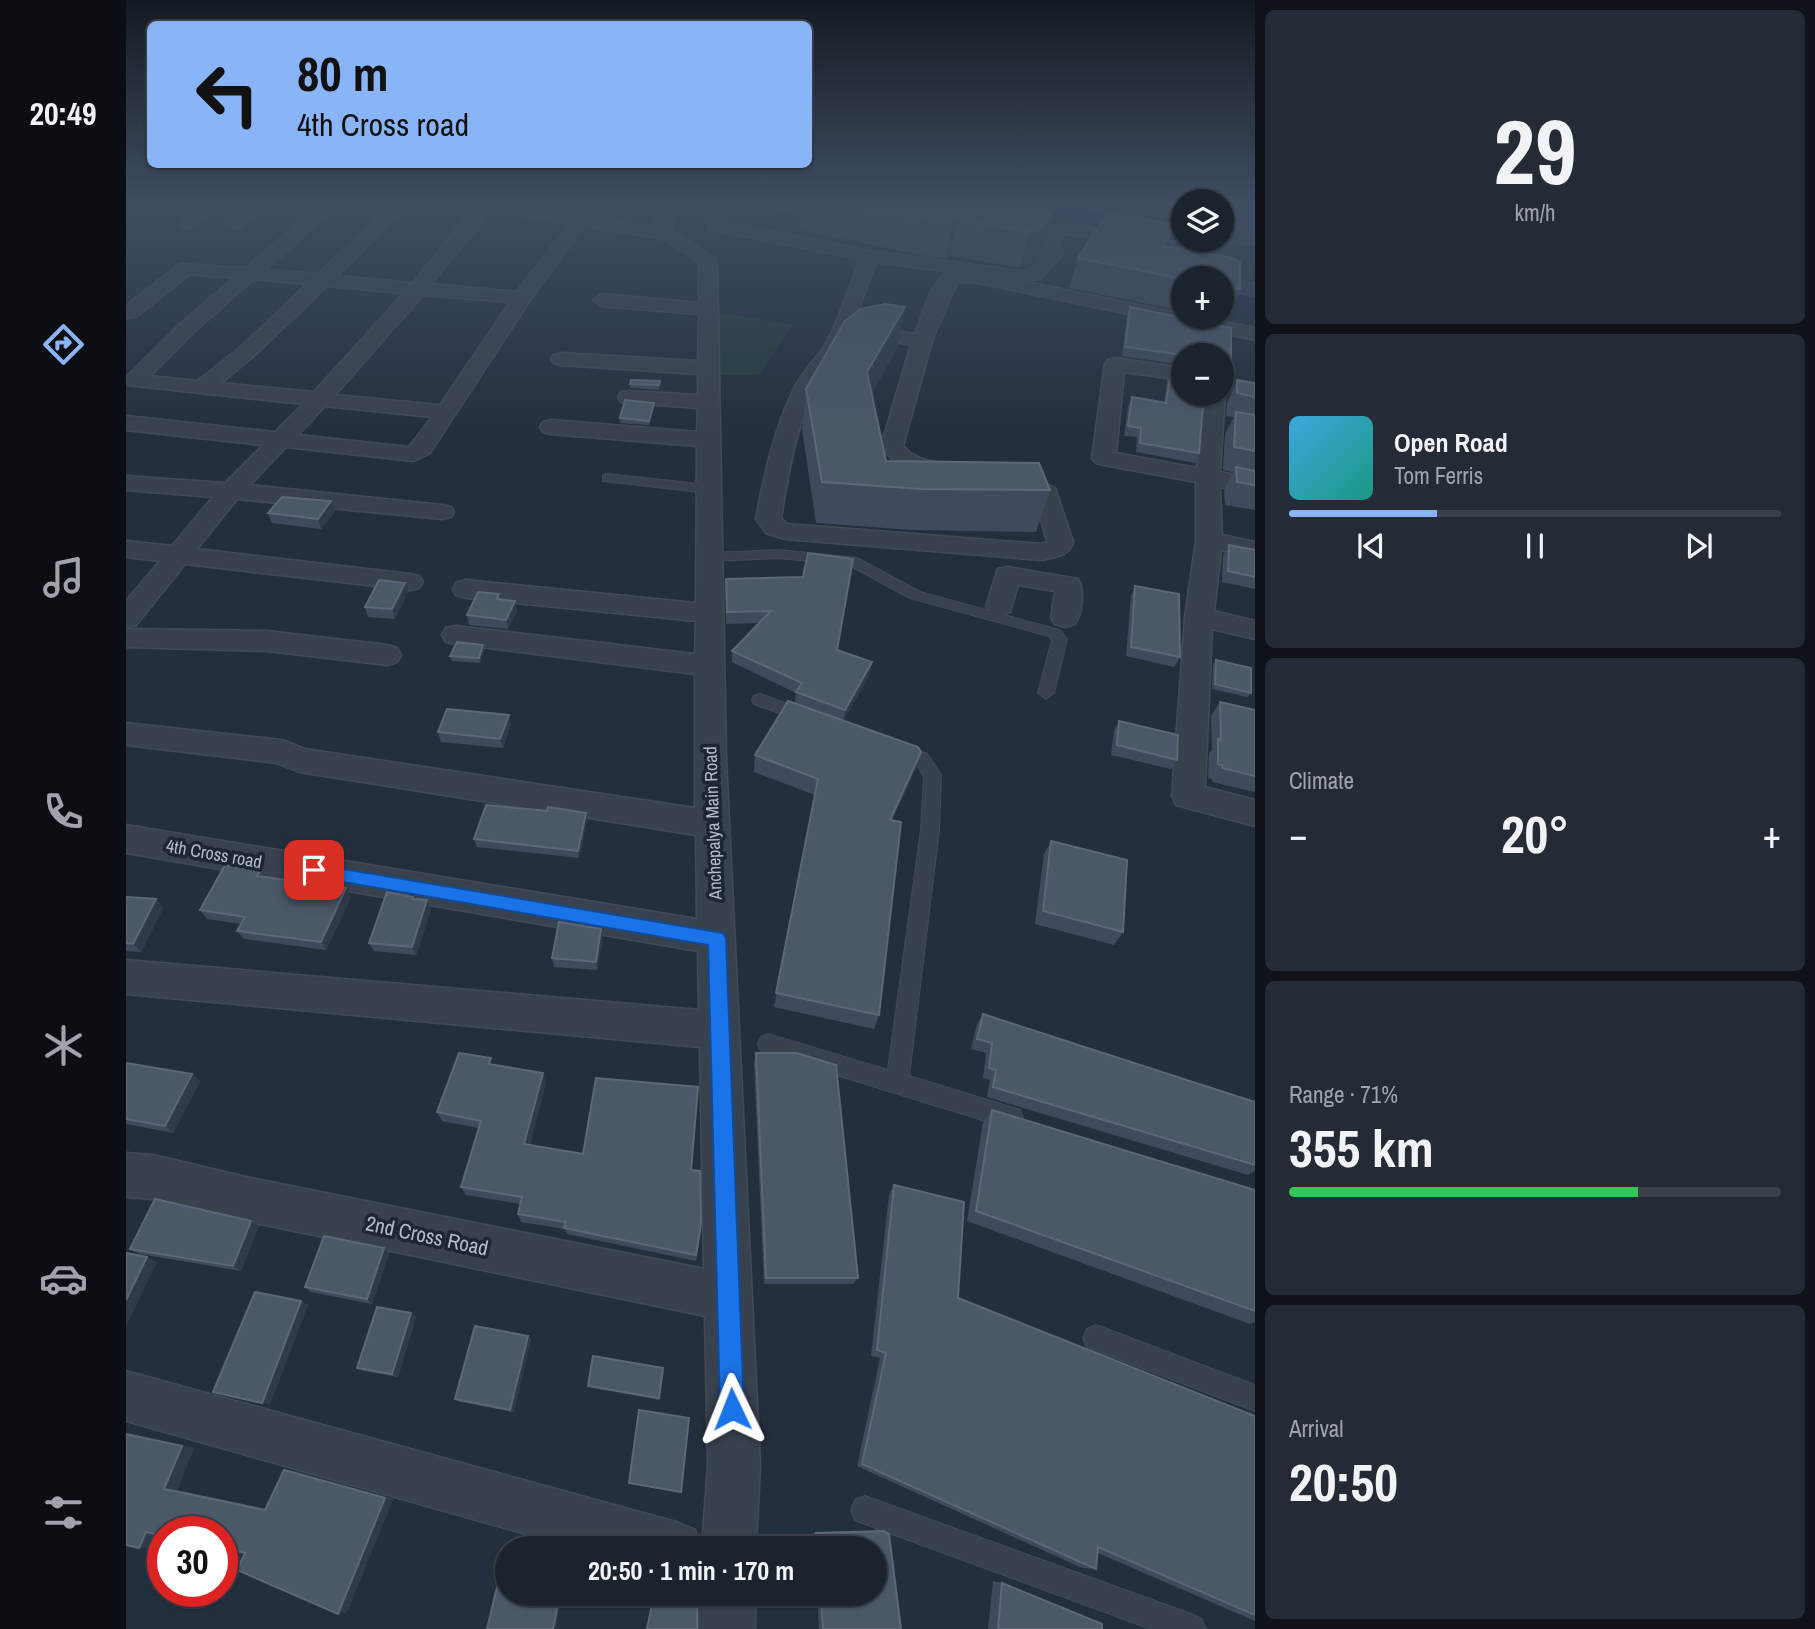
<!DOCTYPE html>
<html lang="en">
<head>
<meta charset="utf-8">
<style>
	body { margin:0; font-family:"Archivo Narrow",sans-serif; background:#242b36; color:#f1f3f6; height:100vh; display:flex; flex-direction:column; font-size:26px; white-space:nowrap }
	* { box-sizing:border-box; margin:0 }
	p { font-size:23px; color:#a0a4aa }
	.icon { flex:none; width:38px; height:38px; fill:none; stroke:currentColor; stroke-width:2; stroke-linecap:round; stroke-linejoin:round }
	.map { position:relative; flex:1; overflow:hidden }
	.sheet { display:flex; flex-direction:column; gap:10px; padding:10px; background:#0f1319; width:560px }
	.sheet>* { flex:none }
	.banner { position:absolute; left:21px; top:21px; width:665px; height:147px; border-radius:10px; box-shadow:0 2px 5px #0004,0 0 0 2px #39404a; background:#8ab4f8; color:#111; overflow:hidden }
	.controls { position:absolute; left:1045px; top:189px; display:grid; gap:14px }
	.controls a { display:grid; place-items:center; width:63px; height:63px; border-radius:50%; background:#1b232e; box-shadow:0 2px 5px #0004,0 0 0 2px #39404a; font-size:35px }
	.speed { position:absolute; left:21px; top:1516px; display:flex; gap:14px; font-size:35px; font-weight:700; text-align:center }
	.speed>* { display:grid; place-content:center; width:91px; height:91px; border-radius:50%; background:#1b232e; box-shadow:0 2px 5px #0004,0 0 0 2px #39404a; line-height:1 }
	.speed .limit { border:10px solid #d22; background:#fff; color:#111 }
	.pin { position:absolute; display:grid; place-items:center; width:60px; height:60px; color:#fff; margin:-30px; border-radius:14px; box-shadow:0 4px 10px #0006 }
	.me { position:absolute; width:77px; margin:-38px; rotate:358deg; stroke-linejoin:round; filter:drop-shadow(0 0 5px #0008) }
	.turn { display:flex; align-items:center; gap:24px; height:147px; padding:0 35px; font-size:32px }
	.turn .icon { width:91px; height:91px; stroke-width:2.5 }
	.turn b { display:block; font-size:49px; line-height:60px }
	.big { font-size:52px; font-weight:700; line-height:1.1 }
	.sheet .widget { flex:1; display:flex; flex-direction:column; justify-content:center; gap:10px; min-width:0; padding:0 24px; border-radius:10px; background:#242b36 }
	.sheet .dial { align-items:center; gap:0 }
	.dial b { font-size:91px; line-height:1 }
	.song { display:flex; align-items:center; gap:21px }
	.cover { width:84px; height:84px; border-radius:10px; background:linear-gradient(135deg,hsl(200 70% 55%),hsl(170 70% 35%)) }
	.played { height:7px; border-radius:4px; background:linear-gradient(90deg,#8ab4f8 30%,#39404a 30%) }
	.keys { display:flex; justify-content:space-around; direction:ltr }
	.heat { display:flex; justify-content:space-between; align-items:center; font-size:38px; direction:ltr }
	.charge { height:10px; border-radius:5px; background:linear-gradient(90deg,#34c759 71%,#39404a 0) }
	.trip { position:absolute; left:369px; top:1536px; width:392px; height:70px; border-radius:35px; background:#1b232e; box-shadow:0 2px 5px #0004,0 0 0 2px #39404a; font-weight:700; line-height:70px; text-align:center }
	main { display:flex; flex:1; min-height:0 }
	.tabs { display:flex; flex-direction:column; width:126px; justify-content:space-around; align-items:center; background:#0b0e12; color:#a0a4aa }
	.tabs .icon { width:49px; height:49px }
	.tabs .selected { color:#8ab4f8 }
	.tabs b { font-size:32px; color:#f1f3f6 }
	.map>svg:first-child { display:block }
</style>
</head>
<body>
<main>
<nav class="tabs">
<b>20:49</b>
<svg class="icon selected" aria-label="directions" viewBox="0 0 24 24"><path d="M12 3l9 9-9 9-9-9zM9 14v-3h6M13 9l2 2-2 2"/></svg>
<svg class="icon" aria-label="music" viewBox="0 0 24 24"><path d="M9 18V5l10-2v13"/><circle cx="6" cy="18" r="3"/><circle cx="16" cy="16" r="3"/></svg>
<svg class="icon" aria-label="phone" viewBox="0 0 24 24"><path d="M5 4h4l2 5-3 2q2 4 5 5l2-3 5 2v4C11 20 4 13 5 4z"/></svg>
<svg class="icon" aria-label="climate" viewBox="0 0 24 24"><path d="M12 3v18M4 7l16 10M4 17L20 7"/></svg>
<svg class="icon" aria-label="car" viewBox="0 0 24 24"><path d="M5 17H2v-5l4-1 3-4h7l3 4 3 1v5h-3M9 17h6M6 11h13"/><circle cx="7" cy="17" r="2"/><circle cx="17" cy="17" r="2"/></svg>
<svg class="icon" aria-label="filters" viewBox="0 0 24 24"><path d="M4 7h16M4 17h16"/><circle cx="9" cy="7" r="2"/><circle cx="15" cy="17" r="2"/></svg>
</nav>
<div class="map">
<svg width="1129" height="1629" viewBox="0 0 1129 1629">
	<rect width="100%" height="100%" fill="#242f3e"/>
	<!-- green -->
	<g fill="#263c3f">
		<path d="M1087,240L1129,248V285L1074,275Z"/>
		<path d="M591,312L667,325L632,375H592Z"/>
	</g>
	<!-- water -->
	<path fill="#17263c" d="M910,205H930L1043,225L1034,243L923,223L892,229Z"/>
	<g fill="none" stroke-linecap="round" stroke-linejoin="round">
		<!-- lane casing -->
		<g stroke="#414a57" stroke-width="2">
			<g id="lane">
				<path d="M481,474L583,485L589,489L583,493L477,481V475Z"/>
				<path d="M653,550L731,558L794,592L933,630L941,639L928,693L920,699L912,693L926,640L923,636L784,598L723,565L653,558L583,561L576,557L583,553Z"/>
				<path d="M634,694L684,712L686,716L678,722L628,704L626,700L628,696Z"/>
				<path d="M771,743L801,754L815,775L813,830L783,1076L894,1110L897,1118L894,1126L886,1129L642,1054L635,1051L632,1044L635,1037L642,1034L762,1070L795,830L798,776L789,762L765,753L763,749L765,745Z"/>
				<path d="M970,1325L1129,1385V1411L961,1347L957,1338L961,1329Z"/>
				<path d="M739,1496L1065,1614L1075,1619L1080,1629H1025L739,1524L729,1520L725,1510L729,1500Z"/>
			</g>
		</g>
		<!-- street casing -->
		<g stroke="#414a57" stroke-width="3">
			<g id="street">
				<path d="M76,205H94L68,228H56L54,224Z"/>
				<path d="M122,205H141L114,228H102L100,224Z"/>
				<path d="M197,205H217L194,221L139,270L192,274L265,205H283L211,276L287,283L350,205H390L530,228L529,205H545L547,232L591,259L600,759L634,1465L630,1549H453L0,1421V1371L550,1522L569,1530L576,1547L582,1465L579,1316L120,1221L27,1199L0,1197V1153L27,1155L120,1177L578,1269L574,1047L0,994V960L573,1010L572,951L0,853V825L571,919L570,835L174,772L151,763L0,745V723L156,740L179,749L569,808V674L330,644L320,642L316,635L320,628L330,626L569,654L570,621L340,598L330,595L327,589L330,583L340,580L570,603L571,446L425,434L417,432L414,427L417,422L425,420L571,432L572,408L503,403L495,402L492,397L495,392L503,391L572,395V374L435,365L428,363L425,359L428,355L435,353L572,361L573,314L476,306L467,300L476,294L573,303V261L534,238L458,226L404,300L304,453L288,461L160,447L124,485L316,505L325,507L328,512L325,517L316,519L111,499L71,549L284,574L293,576L297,582L293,588L284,590L59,564L10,625L0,628V601L34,561L0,557V541L46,546L87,497L0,490V476L99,483L137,445L0,430V416L149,432L177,404L0,385L1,377L53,325L108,278L64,274L11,316L0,318V306L54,264L120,268L182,215ZM365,211L443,224L391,292L305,284ZM128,279L181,284L116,346L72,381L24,376L67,333ZM201,286L278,293L188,392L95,383L130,354ZM297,295L384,302L314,405L209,395ZM199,406L306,417L283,447L172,435Z"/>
				<path d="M580,205H596V222L744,251L894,271L903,270L919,252L916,244L871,231L869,227L871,223L877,222L920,234L925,226L943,224L1058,244L1064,245L1077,257L1068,278H1057V283L1050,278L1059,258L1053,253L943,234L937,235L933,241L937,253L914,279L896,281L1057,314V317H1073L1129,328V340L848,282H831L806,341L777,446C792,463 809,461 829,466L833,471L829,476C801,483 770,469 755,446L785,345C769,342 747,336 732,342C678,363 663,469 655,518L661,524L915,544L921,542L909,497L897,491L873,486L869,481L873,476C891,471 912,480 929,488L947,542C944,556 929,557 916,560L659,539L640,533L630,519C638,475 648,430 668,389C676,372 689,360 699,345C713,323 724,284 734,259L582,229ZM750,262L824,272C804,280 797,315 789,334L753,329L724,332Z"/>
				<path d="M1096,230L1129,235V245L1095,240Z"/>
				<path d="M1096,279L1129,284V296L1096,289Z"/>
				<path d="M989,358L1057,368V380L998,372L990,453L1071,468L1077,394H1096V389L1099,394L1094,472L1129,479V493L1094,487L1096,535L1129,542V558L1095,550L1088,611L1129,621V639L1086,629L1079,787L1129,800V826L1050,805L1046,796L1059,617L1070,540V482L978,465L970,463L966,458L979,364L982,360Z"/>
				<path d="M881,567L952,579C959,590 956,614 949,624L939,627L929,624L925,618L929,591L892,585L884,612L874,615L864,612L860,606L872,569Z"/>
				<path d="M0,629L141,631L261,645L271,648L275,655L271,662L261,665L141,651L0,647Z"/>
				<path d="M574,1594H630L629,1629H573Z"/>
			</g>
		</g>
		<!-- lane -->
		<use href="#lane" fill="#38414e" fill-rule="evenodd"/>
		<!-- street -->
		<use href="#street" fill="#38414e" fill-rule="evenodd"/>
	</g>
	<!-- wall -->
	<g fill="#3f4b5c">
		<path d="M163,205H193L189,207Z"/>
		<path d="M624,205H886L916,251L902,268H894L823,255L824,253L819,258L800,256L673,230L674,215Z"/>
		<path d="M1098,205H1129V232L1096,229V210Z"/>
		<path d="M981,213L1049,224L1041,247L1060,250L1069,256L1071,252L1106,258L1114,263V289L1101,320L1078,317H1096V278H1057V311L943,288L952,258Z"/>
		<path d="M1004,307L1105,328V362L1101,371L1098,372V382L1096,387V355H1057V365L996,356L1001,316Z"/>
		<path d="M772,346L746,393L760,461L924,490L910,532L786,530L690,523L676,429L680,389Z"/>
		<path d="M1045,371L1073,453L1069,463L1010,452L1011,437L998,436L1002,407L1006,397L1038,403L1041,381Z"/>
		<path d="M1111,380L1129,383V510L1099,505L1098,490L1107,472L1097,470L1099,434L1108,417L1100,416L1101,403Z"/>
		<path d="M534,381L533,390L504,388V384Z"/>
		<path d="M528,407L523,425L494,423V418Z"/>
		<path d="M205,501L209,511L195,529L146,523L142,513Z"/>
		<path d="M1103,545L1129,550V589L1096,582L1097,556Z"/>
		<path d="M600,579L711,651L744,674L717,721L790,769L766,820L753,1015L748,1029L648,1007L689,795L628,772L629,755L669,704L670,693L606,662V651L634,623L600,624Z"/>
		<path d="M279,583L282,592L269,619L242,617L239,607Z"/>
		<path d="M1009,586L1054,657L1048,667L1000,656L1005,596Z"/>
		<path d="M373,594L374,600L389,601L391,611L382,629L343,625L341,615Z"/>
		<path d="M357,645L358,650L354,663L326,661L324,656Z"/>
		<path d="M1090,660L1125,693L1121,697L1086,689L1087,665Z"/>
		<path d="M1094,702L1129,710V792L1086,782V779L1082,778L1083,753L1086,750L1085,716Z"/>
		<path d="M993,721L1051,760L1045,769L985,755L988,731Z"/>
		<path d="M385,724L377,748L315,742L312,732Z"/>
		<path d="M461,820L453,858L351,847L348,839Z"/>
		<path d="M925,841L997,932L988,945L909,924L918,854Z"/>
		<path d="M138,877L225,897L200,950L118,939L111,931L115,924L81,919L74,910Z"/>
		<path d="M0,897L30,899L37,908L15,952L0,951Z"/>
		<path d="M287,897L288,899L305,909L290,955L248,951L243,943Z"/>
		<path d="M475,929L477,937L471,970L428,967L426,958Z"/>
		<path d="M857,1014L1129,1102V1171L1122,1175L861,1097L864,1080L857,1078L860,1053L845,1049L851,1024Z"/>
		<path d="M630,1053L732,1278L727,1284H638L628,1064Z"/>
		<path d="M0,1063L66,1074L74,1081L47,1133L0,1124Z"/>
		<path d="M368,1065L420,1082L404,1145L457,1154L572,1097L566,1170L575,1231L570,1261L441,1234L439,1229L395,1222L392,1214L394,1204L340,1195L335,1187L352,1128L316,1121L311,1112Z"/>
		<path d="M866,1110L1129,1190V1322L1124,1324L841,1221L857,1122Z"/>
		<path d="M768,1185L832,1298L1129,1416V1621L972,1553L970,1569L956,1568L731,1466L754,1358L745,1356L763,1195Z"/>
		<path d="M125,1221L133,1226L115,1271L14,1254L4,1249Z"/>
		<path d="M258,1248L263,1253L246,1304L185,1292L179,1287Z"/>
		<path d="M285,1313L290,1317L272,1377L238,1371L231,1368Z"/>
		<path d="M405,1339L388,1412L334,1402L329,1399Z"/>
		<path d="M538,1370L533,1400L463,1387L462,1386Z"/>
		<path d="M0,1434L68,1448L51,1490L140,1509L169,1471L267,1499L221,1612L212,1614L119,1553L33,1535L28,1547Z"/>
		<path d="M757,1531L775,1629H693L691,1594H749V1549H687L686,1533Z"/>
		<path d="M867,1581L876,1583L976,1629H862Z"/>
	</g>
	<!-- shaded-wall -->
	<g fill="#2f3b4b">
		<path d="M842,205L831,219L824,253L819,258L827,222Z"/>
		<path d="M926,216L916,251L902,268H894L904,232Z"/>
		<path d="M1049,224L1038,253L1027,276L1037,246Z"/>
		<path d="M779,307L772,346L735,412L741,372Z"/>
		<path d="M1105,362L1101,371L1096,372L1098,364Z"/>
		<path d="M528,403V407L523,425V421Z"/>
		<path d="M205,501L209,511L195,529L192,519Z"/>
		<path d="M279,583L282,592L269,619L266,609Z"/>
		<path d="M389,601L391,611L382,629L380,620Z"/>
		<path d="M357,645L358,650L354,663L353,658Z"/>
		<path d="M746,662L744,674L717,721L719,710Z"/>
		<path d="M383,715L385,724L377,748L374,739Z"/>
		<path d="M795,752L790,769L759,836L764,820Z"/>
		<path d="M460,813L461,820L453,858L452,851Z"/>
		<path d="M220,888L225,897L200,950L195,942Z"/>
		<path d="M30,899L37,908L15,952L7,944Z"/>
		<path d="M301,900L305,909L290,955L286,947Z"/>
		<path d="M475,929L477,937L471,970L470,962Z"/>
		<path d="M417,1073L420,1082L402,1152L398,1144Z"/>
		<path d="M66,1074L74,1081L47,1133L39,1126Z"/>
		<path d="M125,1221L133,1226L115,1271L107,1266Z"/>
		<path d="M258,1248L263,1253L246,1304L241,1299Z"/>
		<path d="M21,1257L31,1262L0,1326V1300Z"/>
		<path d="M175,1301L182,1305L144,1405L136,1403Z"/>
		<path d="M285,1313L290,1317L272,1377L266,1374Z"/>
		<path d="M402,1336L405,1339L388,1412L384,1410Z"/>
		<path d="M56,1446L68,1448L51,1490L38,1489Z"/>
		<path d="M158,1470L169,1471L267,1499L221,1612L212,1614Z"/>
		<path d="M20,1532H34L28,1547L13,1548Z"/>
		<path d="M434,1594H436L430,1629H427Z"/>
		<path d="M543,1594H549L571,1600V1602Z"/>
	</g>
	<!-- building -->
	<g fill="#4b5868" stroke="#5c6777" stroke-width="2">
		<path d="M731,205H842L827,222L807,220Z"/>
		<path d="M843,205H886L924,212L926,216L911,231L904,232L831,219Z"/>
		<path d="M981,213L1049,224L1037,246L1060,250L1069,256L1071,252L1106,258L1114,263V289L1096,287V278L1057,279L952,258Z"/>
		<path d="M759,304L779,307L741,372L760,461L913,463L924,490L795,489L696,482L680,389L719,321L735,309Z"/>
		<path d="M1004,307L1105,328V362L1098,364V382H1096V355H1057L999,347Z"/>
		<path d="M1045,371L1057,373V394H1078L1073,453L1014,443L1015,428L1002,426L1006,397L1040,403Z"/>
		<path d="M505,380L534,381L533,385L504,384Z"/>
		<path d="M1111,380L1129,383V397L1111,393Z"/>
		<path d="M499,400L528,403L523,421L494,418Z"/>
		<path d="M1110,412L1129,415V451L1108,447Z"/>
		<path d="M1110,467L1129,471V485L1111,482Z"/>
		<path d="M156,497L205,501L192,519L142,513Z"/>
		<path d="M1103,545L1129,550V577L1102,571Z"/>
		<path d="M682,553L727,559L711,650L746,662L719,710L670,692L676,683L606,651L645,611L601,612L600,579L677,577Z"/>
		<path d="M253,580L279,583L266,609L239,607Z"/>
		<path d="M1009,586L1053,594L1054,657L1005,647Z"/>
		<path d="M352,592L373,594L371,599L389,601L380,620L341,615Z"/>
		<path d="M331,642L357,645L353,658L324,656Z"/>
		<path d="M1090,660L1125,668V693L1089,684Z"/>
		<path d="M662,701L792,747L795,752L764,820L775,822L753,1015L650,993L692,779L629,755Z"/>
		<path d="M1094,702L1129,710V776L1096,768V765L1092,764V739L1095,740Z"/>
		<path d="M321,709L383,715L374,739L312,732Z"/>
		<path d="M993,721L1052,735L1051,760L991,745Z"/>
		<path d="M360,805L421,811L422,807L460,813L452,851L348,839Z"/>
		<path d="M925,841L1001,860L997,932L917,911Z"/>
		<path d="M99,865L134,871L131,876L220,888L195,942L111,931L119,917L74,910Z"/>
		<path d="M261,892L287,897V899L301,900L286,947L243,943Z"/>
		<path d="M0,897L30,899L7,944L0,943Z"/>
		<path d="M433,922L475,929L470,962L426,958Z"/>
		<path d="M857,1014L1129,1102V1165L867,1087L870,1070L863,1068L866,1043L851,1039Z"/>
		<path d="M333,1053L365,1058L363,1064L417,1073L398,1144L457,1154L470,1078L572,1087L565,1170L574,1171L575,1224L570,1255L438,1228L440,1222L392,1214L396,1197L335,1187L355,1121L311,1112Z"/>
		<path d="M630,1053H671L710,1065L732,1278H640Z"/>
		<path d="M0,1063L66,1074L39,1126L0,1119Z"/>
		<path d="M866,1110L1129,1190V1311L850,1211Z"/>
		<path d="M768,1185L838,1202L832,1298L1129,1416V1615L972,1547L970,1569L736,1464L760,1353L751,1350Z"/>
		<path d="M29,1199L125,1221L107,1266L4,1249Z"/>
		<path d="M198,1236L258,1248L241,1299L179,1287Z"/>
		<path d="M0,1253L21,1257L0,1300Z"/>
		<path d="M129,1292L175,1301L136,1403L87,1392Z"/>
		<path d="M251,1307L285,1313L266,1374L231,1368Z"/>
		<path d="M349,1326L402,1336L384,1410L329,1399Z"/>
		<path d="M467,1356L537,1368L533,1398L462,1386Z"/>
		<path d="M513,1410L563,1418L555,1492L503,1483Z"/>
		<path d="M0,1434L56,1446L38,1489L139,1510L158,1470L259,1498L212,1614L111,1570L119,1553L96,1548V1531H37V1536L20,1532L13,1548L0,1545Z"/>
		<path d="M757,1531L763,1534L775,1629H697L695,1594H749V1549H691L690,1533Z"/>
		<path d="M381,1546L394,1549H382V1594H434L427,1629H361Z"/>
		<path d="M876,1583L976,1624V1629H872Z"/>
		<path d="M528,1594H543L571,1602V1629H521Z"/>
	</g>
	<!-- sky -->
	<linearGradient id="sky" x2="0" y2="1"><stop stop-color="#141a22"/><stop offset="0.47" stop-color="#3f4d63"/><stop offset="1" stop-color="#3f4d63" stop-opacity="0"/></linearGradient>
	<rect width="1129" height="433" fill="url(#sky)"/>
	<!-- route -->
	<path fill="#1a73e8" stroke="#114b97" stroke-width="2" d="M188,864L597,933L600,938L618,1409L615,1418L606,1421L598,1418L594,1409L582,945L188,877L182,875L180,870L182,866Z"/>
	<g text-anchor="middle" stroke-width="7" stroke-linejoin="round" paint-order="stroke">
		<!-- street labels -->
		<g font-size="18" fill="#b4bcc9" stroke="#1d2633">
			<text transform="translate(587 823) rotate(-92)" y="6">Anchepalya Main Road</text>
			<text transform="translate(88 854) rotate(10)" y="6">4th Cross road</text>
		</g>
		<!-- near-street labels -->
		<g font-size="21" fill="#b4bcc9" stroke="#1d2633">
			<text transform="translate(301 1236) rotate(12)" y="7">2nd Cross Road</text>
		</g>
	</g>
</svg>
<div class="controls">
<a><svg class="icon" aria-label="layers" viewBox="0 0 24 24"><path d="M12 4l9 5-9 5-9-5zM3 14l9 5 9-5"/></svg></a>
<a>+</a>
<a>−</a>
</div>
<div class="speed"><div class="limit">30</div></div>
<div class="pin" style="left:188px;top:870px;background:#d93025"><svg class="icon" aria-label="arrive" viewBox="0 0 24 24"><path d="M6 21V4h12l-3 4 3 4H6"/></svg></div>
<svg class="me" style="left:606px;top:1409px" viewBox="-20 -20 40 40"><path d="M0-17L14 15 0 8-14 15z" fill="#1a73e8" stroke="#fff" stroke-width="4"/></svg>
<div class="trip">20:50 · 1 min · 170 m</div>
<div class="banner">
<div class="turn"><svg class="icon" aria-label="left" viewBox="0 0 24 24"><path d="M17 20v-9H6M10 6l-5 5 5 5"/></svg><div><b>80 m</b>4th Cross road</div></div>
</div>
</div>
<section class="sheet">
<div class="widget dial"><b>29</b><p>km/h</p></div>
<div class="widget">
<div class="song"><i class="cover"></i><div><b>Open Road</b><p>Tom Ferris</p></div></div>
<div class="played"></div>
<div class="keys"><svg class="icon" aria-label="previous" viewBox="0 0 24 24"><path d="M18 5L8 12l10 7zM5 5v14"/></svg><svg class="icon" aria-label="pause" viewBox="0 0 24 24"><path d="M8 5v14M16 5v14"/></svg><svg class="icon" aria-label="next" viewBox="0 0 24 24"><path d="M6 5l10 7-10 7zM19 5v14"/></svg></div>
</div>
<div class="widget"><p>Climate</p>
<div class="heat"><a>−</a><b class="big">20°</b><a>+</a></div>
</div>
<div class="widget"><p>Range · 71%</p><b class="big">355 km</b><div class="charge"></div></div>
<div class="widget"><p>Arrival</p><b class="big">20:50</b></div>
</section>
</main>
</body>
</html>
